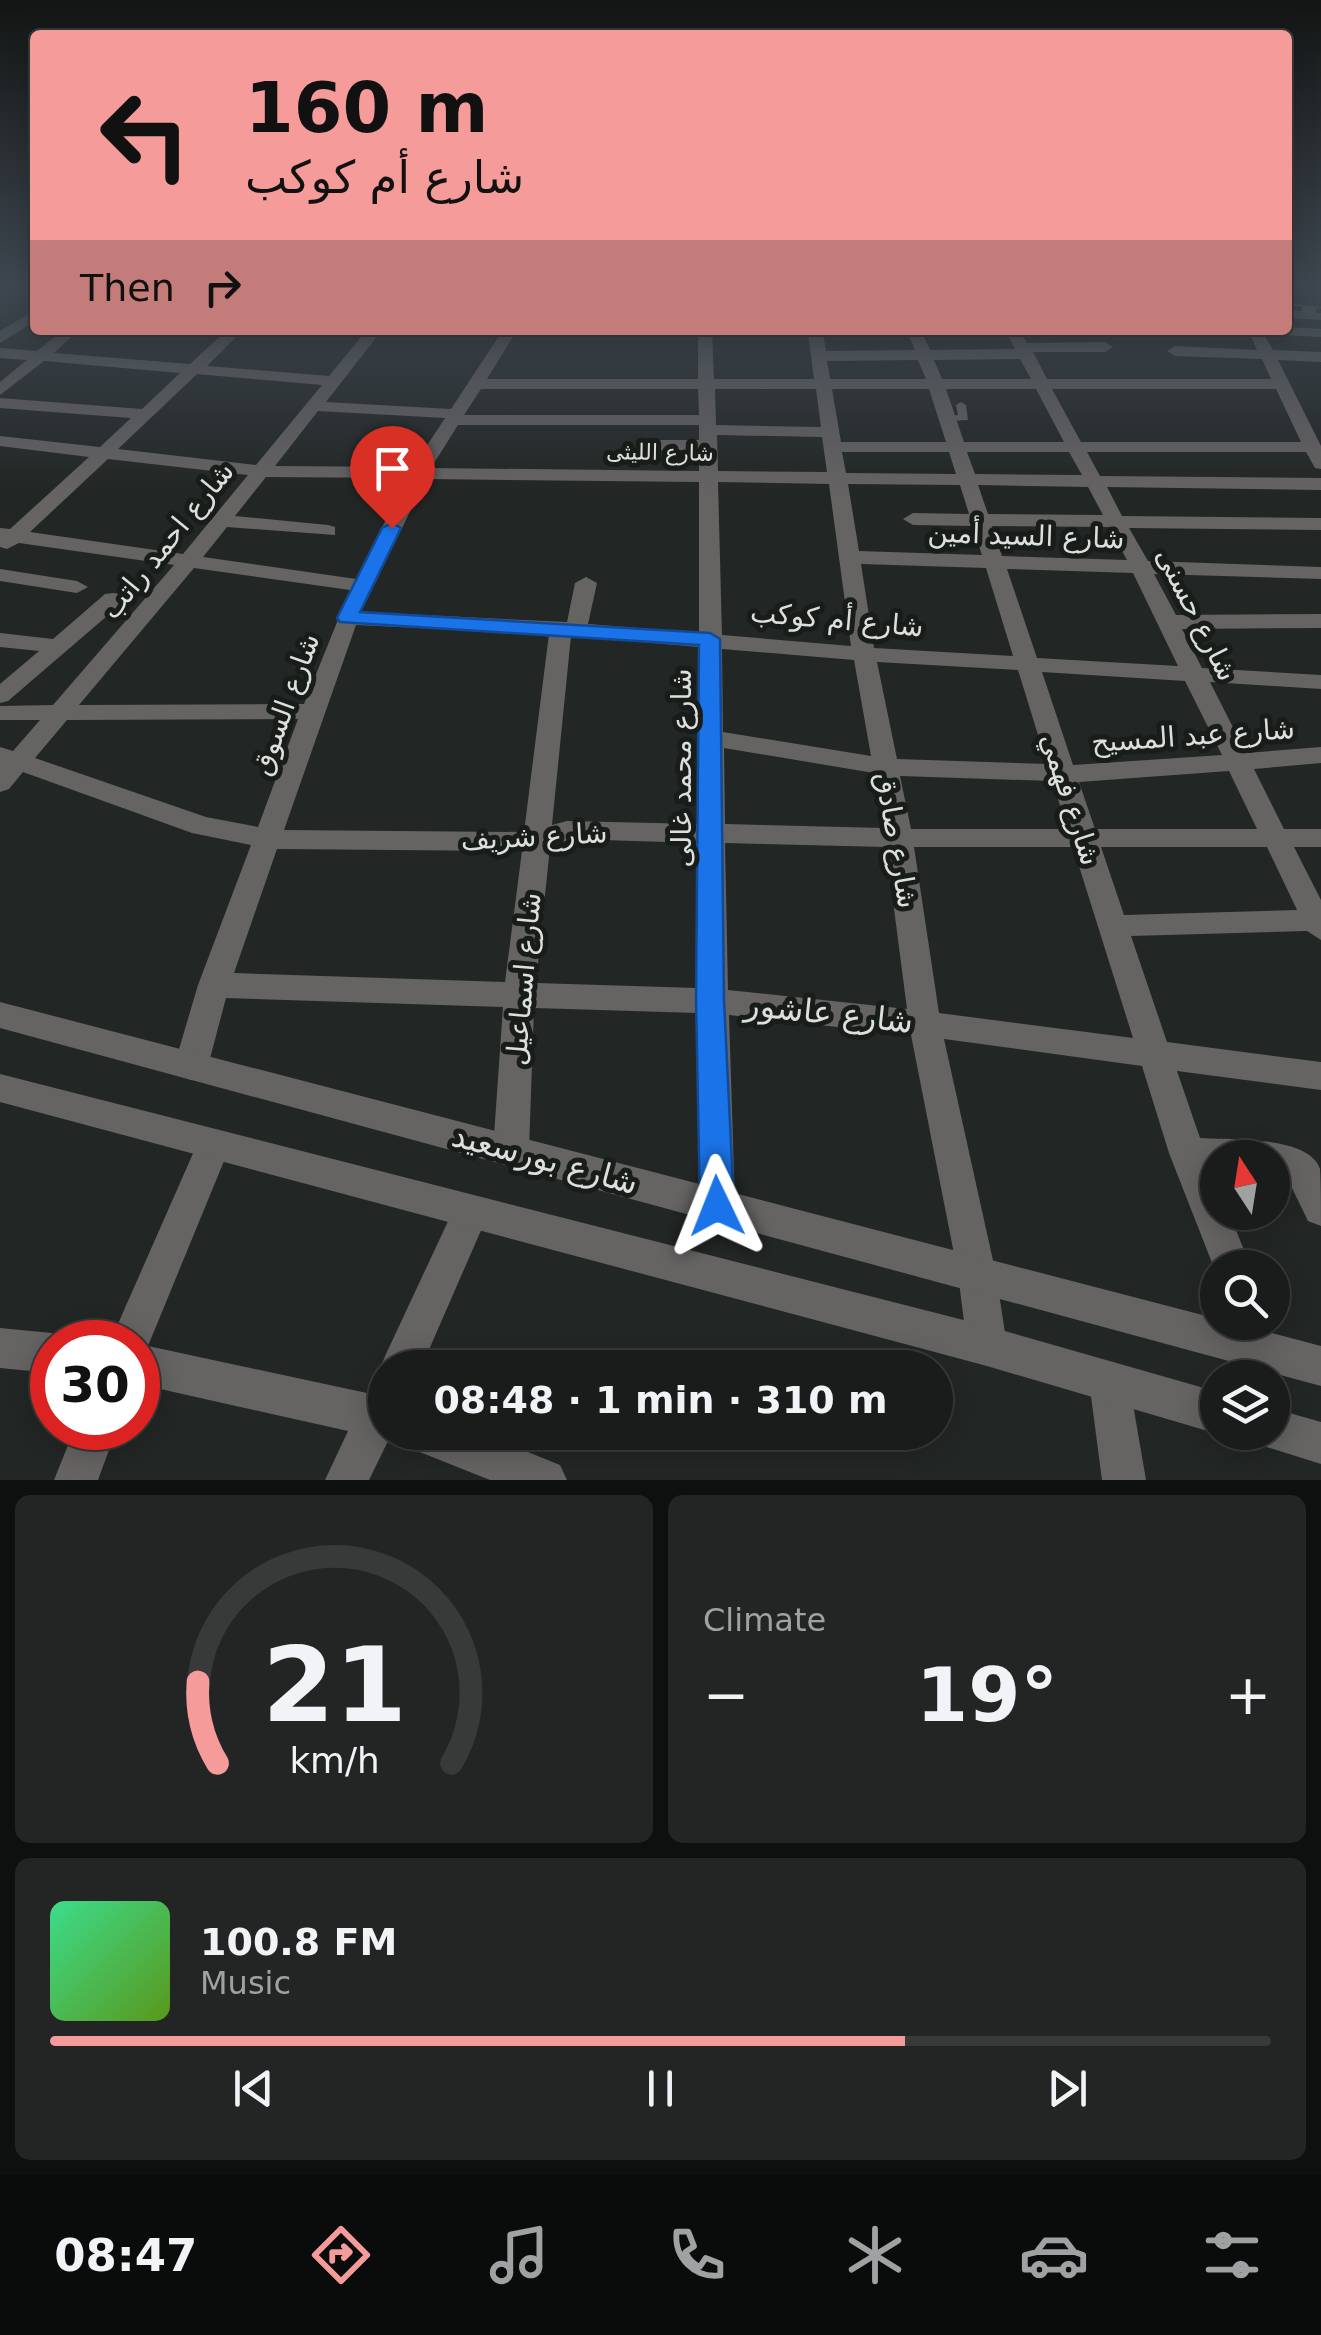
<!DOCTYPE html>
<html lang="en">
<head>
<meta charset="utf-8">
<style>
	body { margin:0; font-family:"DejaVu Sans","Noto Naskh Arabic",sans-serif; background:#232524; color:#f1f3f6; height:100vh; display:flex; flex-direction:column; font-size:38px; white-space:nowrap }
	* { box-sizing:border-box; margin:0 }
	p { font-size:32px; color:#9fa1a3 }
	.icon { flex:none; width:55px; height:55px; fill:none; stroke:currentColor; stroke-width:2; stroke-linecap:round; stroke-linejoin:round }
	.map { position:relative; height:1480px; overflow:hidden }
	.drawer { display:flex; flex-direction:column; gap:15px; padding:15px; background:#0e0f0f; flex:1 }
	.drawer>* { flex:none }
	.top-card { position:absolute; left:30px; top:30px; width:1262px; height:305px; border-radius:10px; box-shadow:0 5px 25px #0003,0 0 0 2px #383a3a; background:#f59b99; color:#111; overflow:hidden }
	.needle { width:65px; rotate:348deg }
	.tools { position:absolute; left:1200px; top:1140px; display:grid; gap:20px }
	.tools a { display:grid; place-items:center; width:90px; height:90px; border-radius:50%; background:#1a1c1b; box-shadow:0 5px 25px #0003,0 0 0 2px #383a3a; font-size:50px }
	.speed { position:absolute; left:30px; top:1320px; display:flex; gap:20px; font-size:50px; font-weight:700; text-align:center }
	.speed>* { display:grid; place-content:center; width:130px; height:130px; border-radius:50%; background:#1a1c1b; box-shadow:0 5px 25px #0003,0 0 0 2px #383a3a; line-height:1 }
	.speed .limit { border:15px solid #d22; background:#fff; color:#111 }
	.pin { position:absolute; display:grid; place-items:center; width:85px; height:85px; color:#fff; margin:-102px -42px; border-radius:50% 50% 50% 0; rotate:-45deg; box-shadow:0 0 10px #0007 }
	.pin .icon { rotate:45deg }
	.me { position:absolute; width:110px; margin:-55px; rotate:358deg; stroke-linejoin:round; filter:drop-shadow(0 0 8px #0008) }
	.turn { display:flex; align-items:center; gap:35px; height:210px; padding:0 50px; font-size:45px }
	.turn .icon { width:130px; height:130px; stroke-width:2.5 }
	.turn b { display:block; font-size:70px; line-height:85px }
	.then { display:flex; align-items:center; height:95px; padding:0 50px; background:#0003; gap:20px; font-size:38px }
	.big { font-size:75px; font-weight:700; line-height:1.1 }
	.drawer .widget { flex:1; display:flex; flex-direction:column; justify-content:center; gap:15px; min-width:0; padding:0 35px; border-radius:15px; background:#232524 }
	.drawer .dial { align-items:center; gap:0 }
	.dial svg { height:260px; overflow:visible; fill:none; stroke:#383a3a; stroke-width:7; stroke-linecap:round; text-anchor:middle }
	.dial text { fill:#f1f3f6; stroke:none }
	.song { display:flex; align-items:center; gap:30px }
	.cover { width:120px; height:120px; border-radius:15px; background:linear-gradient(135deg,hsl(150 70% 55%),hsl(90 70% 35%)) }
	.played { height:10px; border-radius:5px; background:linear-gradient(90deg,#f59b99 70%,#383a3a 70%) }
	.keys { display:flex; justify-content:space-around; direction:ltr }
	.heat { display:flex; justify-content:space-between; align-items:center; font-size:55px; direction:ltr }
	.drawer .tiles { flex:1; display:grid; gap:15px; grid-template-columns:1fr 1fr }
	.widget:last-child { grid-column:span 2 }
	.trip { position:absolute; left:368px; top:1350px; width:585px; height:100px; border-radius:50px; background:#1a1c1b; box-shadow:0 5px 25px #0003,0 0 0 2px #383a3a; font-weight:700; line-height:100px; text-align:center }
	.tabs { display:flex; height:160px; justify-content:space-around; align-items:center; background:#0a0b0b; color:#9fa1a3 }
	.tabs .icon { width:70px; height:70px }
	.tabs .on { color:#f59b99 }
	.tabs b { font-size:45px; color:#f1f3f6 }
	.map>svg:first-child { display:block }
</style>
</head>
<body>
<div class="map">
<svg width="1321" height="1480" viewBox="0 0 1321 1480">
	<rect width="100%" height="100%" fill="#222624"/>
	<g fill="none" stroke-linecap="round" stroke-linejoin="round">
		<!-- service -->
		<path fill="#666363" fill-rule="evenodd" d="M961,402L966,405L968,420L943,421V417L958,415L956,405Z"/>
		<!-- minor -->
		<g fill="#666363" fill-rule="evenodd">
			<path d="M35,310V321L0,343V331Z"/>
			<path d="M1288,310L1321,312V320L1288,318Z"/>
			<path d="M1288,327L1321,329V337L1264,334L1273,350L1321,352V362L1278,360L1321,446V469L1315,468L1306,452H1087L1100,476L1321,478V490L1107,487L1122,516L1321,518V530L1129,528L1148,561L1321,567V579L1154,574L1176,615L1321,614V628L1182,629L1202,668L1321,675V689L1210,682L1246,753L1321,747V763L1254,769L1284,829H1321V847H1294L1321,900V940L1307,931L1131,936L1167,1042L1321,1062V1090L1177,1071L1200,1138C1228,1140 1309,1135 1320,1169C1321,1184 1321,1210 1321,1226L1308,1221L1291,1186L1272,1174V1158H1218V1170H1211L1218,1185V1212H1229L1251,1268H1218V1278L1169,1153L1142,1066L944,1039L996,1274L1007,1346L1001,1360L987,1366L973,1360L967,1346L958,1274L911,1035L729,1015L735,1205L730,1217L717,1222L704,1217L699,1205L697,1013L534,1008L529,1150L523,1161L511,1166L499,1161L493,1150L503,1007L226,998L208,1066L203,1076L191,1080L179,1076L174,1066L198,985L251,845L192,833L23,772L9,789L0,792V747L13,751L40,720H0V706L53,705L174,565L19,543L7,549L0,547V528L10,529L89,457L0,446V436L100,447L131,418L0,408V398L142,409L180,373L44,361L0,395V382L27,360L0,358V348L37,351L63,330H79L54,353L190,364L227,330H243L207,366L329,376L367,330H382L326,402L451,409L503,330H517L487,379H698V330H712L714,379H814L808,334H735L728,330H921L930,350L1015,349L1005,330H1019L1027,343L1105,342L1113,347L1105,352H1033L1047,379H1271L1262,359L1175,356L1167,351L1175,346L1257,350L1248,330H1288ZM823,334H908L915,350L826,351ZM1020,359L1031,379H942L934,360ZM918,360L926,379H830L827,361ZM197,374L322,385L256,465L118,449ZM481,389H698L699,415H464ZM715,389H816L821,427L716,425ZM832,389H929L946,442H841ZM946,389H1036L1064,442H964ZM1052,389H1276L1301,442H1081ZM318,411L445,418L413,467L275,466ZM458,425H699V440H656L647,445L656,450H699V471L431,468ZM717,435L822,437L827,472L718,471ZM842,452H949L956,474L846,473ZM967,452H1069L1082,475L975,474ZM108,459L248,475L183,554L30,532ZM266,477L407,478L356,579L203,557L227,527L335,535V527L328,525L235,516ZM426,479L699,482V633L588,624L597,583L586,577L575,583L567,622L361,612ZM718,482L829,484L851,646L722,635ZM848,484L960,485L969,514L913,513L903,519L913,525L972,526L982,555L859,551ZM978,485L1088,487L1103,515L988,514ZM992,526L1109,527L1127,560L1002,556ZM861,564L986,568L1013,656L874,648ZM194,568L350,590L304,704L79,705ZM1007,569L1133,573L1178,666L1037,658ZM356,625L549,634L524,832L284,830ZM571,636L699,647L698,824L567,821L552,825ZM722,649L854,660L871,756L723,732ZM877,662L1018,670L1047,764L897,759ZM1042,672L1185,681L1222,755L1073,765ZM298,719L258,827L206,817L35,758L67,720ZM724,748L874,773L884,828L725,824ZM1229,771L1257,829H1095L1079,782ZM900,776L1052,781L1068,829H911ZM570,839L698,843L697,988L536,983L550,847ZM725,843L886,847L907,1009L728,990ZM914,847H1073L1133,1038L939,1013ZM1101,847H1267L1297,910L1124,915ZM277,849L522,851L505,982L234,973Z"/>
			<path d="M0,569L77,581L88,587L77,593L0,581Z"/>
			<path d="M113,593L121,594L124,599L121,604L8,701L0,703V684L39,651L0,647V633L53,639L105,594Z"/>
			<path d="M214,1129L226,1133L231,1144L148,1346L367,1393L385,1383V1432H400L390,1437L369,1480H325L348,1431L138,1384V1342H110L202,1133Z"/>
			<path d="M471,1195L484,1200L489,1212L421,1368H385V1381L380,1368L386,1354L458,1200Z"/>
			<path d="M0,1328L52,1333L68,1342H52V1373L0,1368Z"/>
			<path d="M1109,1361L1123,1367L1129,1381L1146,1480H1102L1089,1381L1095,1367Z"/>
			<path d="M75,1428H117L98,1480H54Z"/>
			<path d="M401,1432H478L560,1465L567,1480H490L407,1447Z"/>
		</g>
		<!-- tertiary -->
		<g fill="#666363" fill-rule="evenodd">
			<path d="M0,1002L1218,1319V1322H1231L1321,1346V1386L0,1028Z"/>
			<path d="M0,1074L987,1326L1218,1392V1432H1221L1218,1434L987,1366L0,1102Z"/>
			<path d="M1272,1408L1321,1422V1464L1257,1444L1252,1432H1272Z"/>
		</g>
		<!-- rail casing -->
		<g stroke="#777b79" stroke-width="8">
			<path id="rail" d="M1288,307L1321,311"/>
		</g>
		<!-- rail -->
		<use href="#rail" stroke="#181d1a" stroke-width="5" stroke-dasharray="14" stroke-linecap="butt"/>
	</g>
	<!-- sky -->
	<linearGradient id="sky" x2="0" y2="1"><stop stop-color="#131514"/><stop offset="0.58" stop-color="#3e4750"/><stop offset="1" stop-color="#3e4750" stop-opacity="0"/></linearGradient>
	<rect width="1321" height="494" fill="url(#sky)"/>
	<!-- route -->
	<path fill="#1a73e8" stroke="#114b97" stroke-width="2.5" d="M392,523L401,528L360,612L710,633L720,639L724,1000L734,1206L729,1216L717,1221L705,1216L700,1206L696,1000L699,645L340,622L337,618L382,528Z"/>
	<g text-anchor="middle" stroke-width="10" stroke-linejoin="round" paint-order="stroke">
		<!-- far-street labels -->
		<g font-size="22" fill="#dcdfdd" stroke="#181d1a">
			<text transform="translate(660 452) rotate(1)" y="8">شارع الليثى</text>
		</g>
		<!-- street labels -->
		<g font-size="28" fill="#dcdfdd" stroke="#181d1a">
			<text transform="translate(1026 535) rotate(2)" y="10">شارع السيد أمين</text>
			<text transform="translate(167 540) rotate(-51)" y="10">شارع احمد راتب</text>
			<text transform="translate(1197 614) rotate(63)" y="10">شارع حسنى</text>
			<text transform="translate(837 619) rotate(5)" y="10">شارع أم كوكب</text>
			<text transform="translate(285 704) rotate(-70)" y="10">شارع السوق</text>
			<text transform="translate(1193 735) rotate(-4)" y="10">شارع عبد المسيح</text>
			<text transform="translate(681 768) rotate(-90)" y="10">شارع محمد غالى</text>
			<text transform="translate(1071 799) rotate(72)" y="10">شارع فهمي</text>
			<text transform="translate(534 836) rotate(-3)" y="10">شارع شريف</text>
			<text transform="translate(897 840) rotate(80)" y="10">شارع صادق</text>
			<text transform="translate(523 979) rotate(-85)" y="10">شارع اسماعيل</text>
		</g>
		<!-- near-street labels -->
		<g font-size="32" fill="#dcdfdd" stroke="#181d1a">
			<text transform="translate(829 1013) rotate(6)" y="11">شارع عاشور</text>
			<text transform="translate(545 1159) rotate(15)" y="11">شارع بورسعيد</text>
		</g>
	</g>
</svg>
<div class="tools">
<a><svg class="needle" viewBox="-14 -14 28 28"><path d="M0-13l5 13h-10z" fill="#e53935"/><path d="M0 13l5-13h-10z" fill="#9fa1a3"/></svg></a>
<a><svg class="icon" aria-label="search" viewBox="0 0 24 24"><circle cx="10" cy="10" r="6"/><path d="M15 15l6 6"/></svg></a>
<a><svg class="icon" aria-label="layers" viewBox="0 0 24 24"><path d="M12 4l9 5-9 5-9-5zM3 14l9 5 9-5"/></svg></a>
</div>
<div class="speed"><div class="limit">30</div></div>
<div class="pin" style="left:392px;top:528px;background:#d93025"><svg class="icon" aria-label="arrive" viewBox="0 0 24 24"><path d="M6 21V4h12l-3 4 3 4H6"/></svg></div>
<svg class="me" style="left:717px;top:1206px" viewBox="-20 -20 40 40"><path d="M0-17L14 15 0 8-14 15z" fill="#1a73e8" stroke="#fff" stroke-width="4"/></svg>
<div class="trip">08:48 · 1 min · 310 m</div>
<div class="top-card">
<div class="turn"><svg class="icon" aria-label="left" viewBox="0 0 24 24"><path d="M17 20v-9H6M10 6l-5 5 5 5"/></svg><div><b>160 m</b>شارع أم كوكب</div></div>
<div class="then">Then<svg class="icon" aria-label="right" viewBox="0 0 24 24"><path d="M7 20v-9h11M14 6l5 5-5 5"/></svg></div>
</div>
</div>
<section class="drawer">
<div class="tiles">
<div class="widget dial"><svg viewBox="0 0 100 80">
<path d="M14 69A42 42 0 1 1 86 69"/>
<path d="M14 69A42 42 0 0 1 8 44" stroke="#f59b99"/>
<text x="50" y="56" font-size="32" font-weight="700">21</text>
<text x="50" y="72" font-size="11">km/h</text>
</svg></div>
<div class="widget"><p>Climate</p>
<div class="heat"><a>−</a><b class="big">19°</b><a>+</a></div>
</div>
<div class="widget">
<div class="song"><i class="cover"></i><div><b>100.8 FM</b><p>Music</p></div></div>
<div class="played"></div>
<div class="keys"><svg class="icon" aria-label="previous" viewBox="0 0 24 24"><path d="M18 5L8 12l10 7zM5 5v14"/></svg><svg class="icon" aria-label="pause" viewBox="0 0 24 24"><path d="M8 5v14M16 5v14"/></svg><svg class="icon" aria-label="next" viewBox="0 0 24 24"><path d="M6 5l10 7-10 7zM19 5v14"/></svg></div>
</div>
</div>
</section>
<nav class="tabs">
<b>08:47</b>
<svg class="icon on" aria-label="directions" viewBox="0 0 24 24"><path d="M12 3l9 9-9 9-9-9zM9 14v-3h6M13 9l2 2-2 2"/></svg>
<svg class="icon" aria-label="music" viewBox="0 0 24 24"><path d="M9 18V5l10-2v13"/><circle cx="6" cy="18" r="3"/><circle cx="16" cy="16" r="3"/></svg>
<svg class="icon" aria-label="phone" viewBox="0 0 24 24"><path d="M5 4h4l2 5-3 2q2 4 5 5l2-3 5 2v4C11 20 4 13 5 4z"/></svg>
<svg class="icon" aria-label="climate" viewBox="0 0 24 24"><path d="M12 3v18M4 7l16 10M4 17L20 7"/></svg>
<svg class="icon" aria-label="car" viewBox="0 0 24 24"><path d="M5 17H2v-5l4-1 3-4h7l3 4 3 1v5h-3M9 17h6M6 11h13"/><circle cx="7" cy="17" r="2"/><circle cx="17" cy="17" r="2"/></svg>
<svg class="icon" aria-label="filters" viewBox="0 0 24 24"><path d="M4 7h16M4 17h16"/><circle cx="9" cy="7" r="2"/><circle cx="15" cy="17" r="2"/></svg>
</nav>
</body>
</html>
